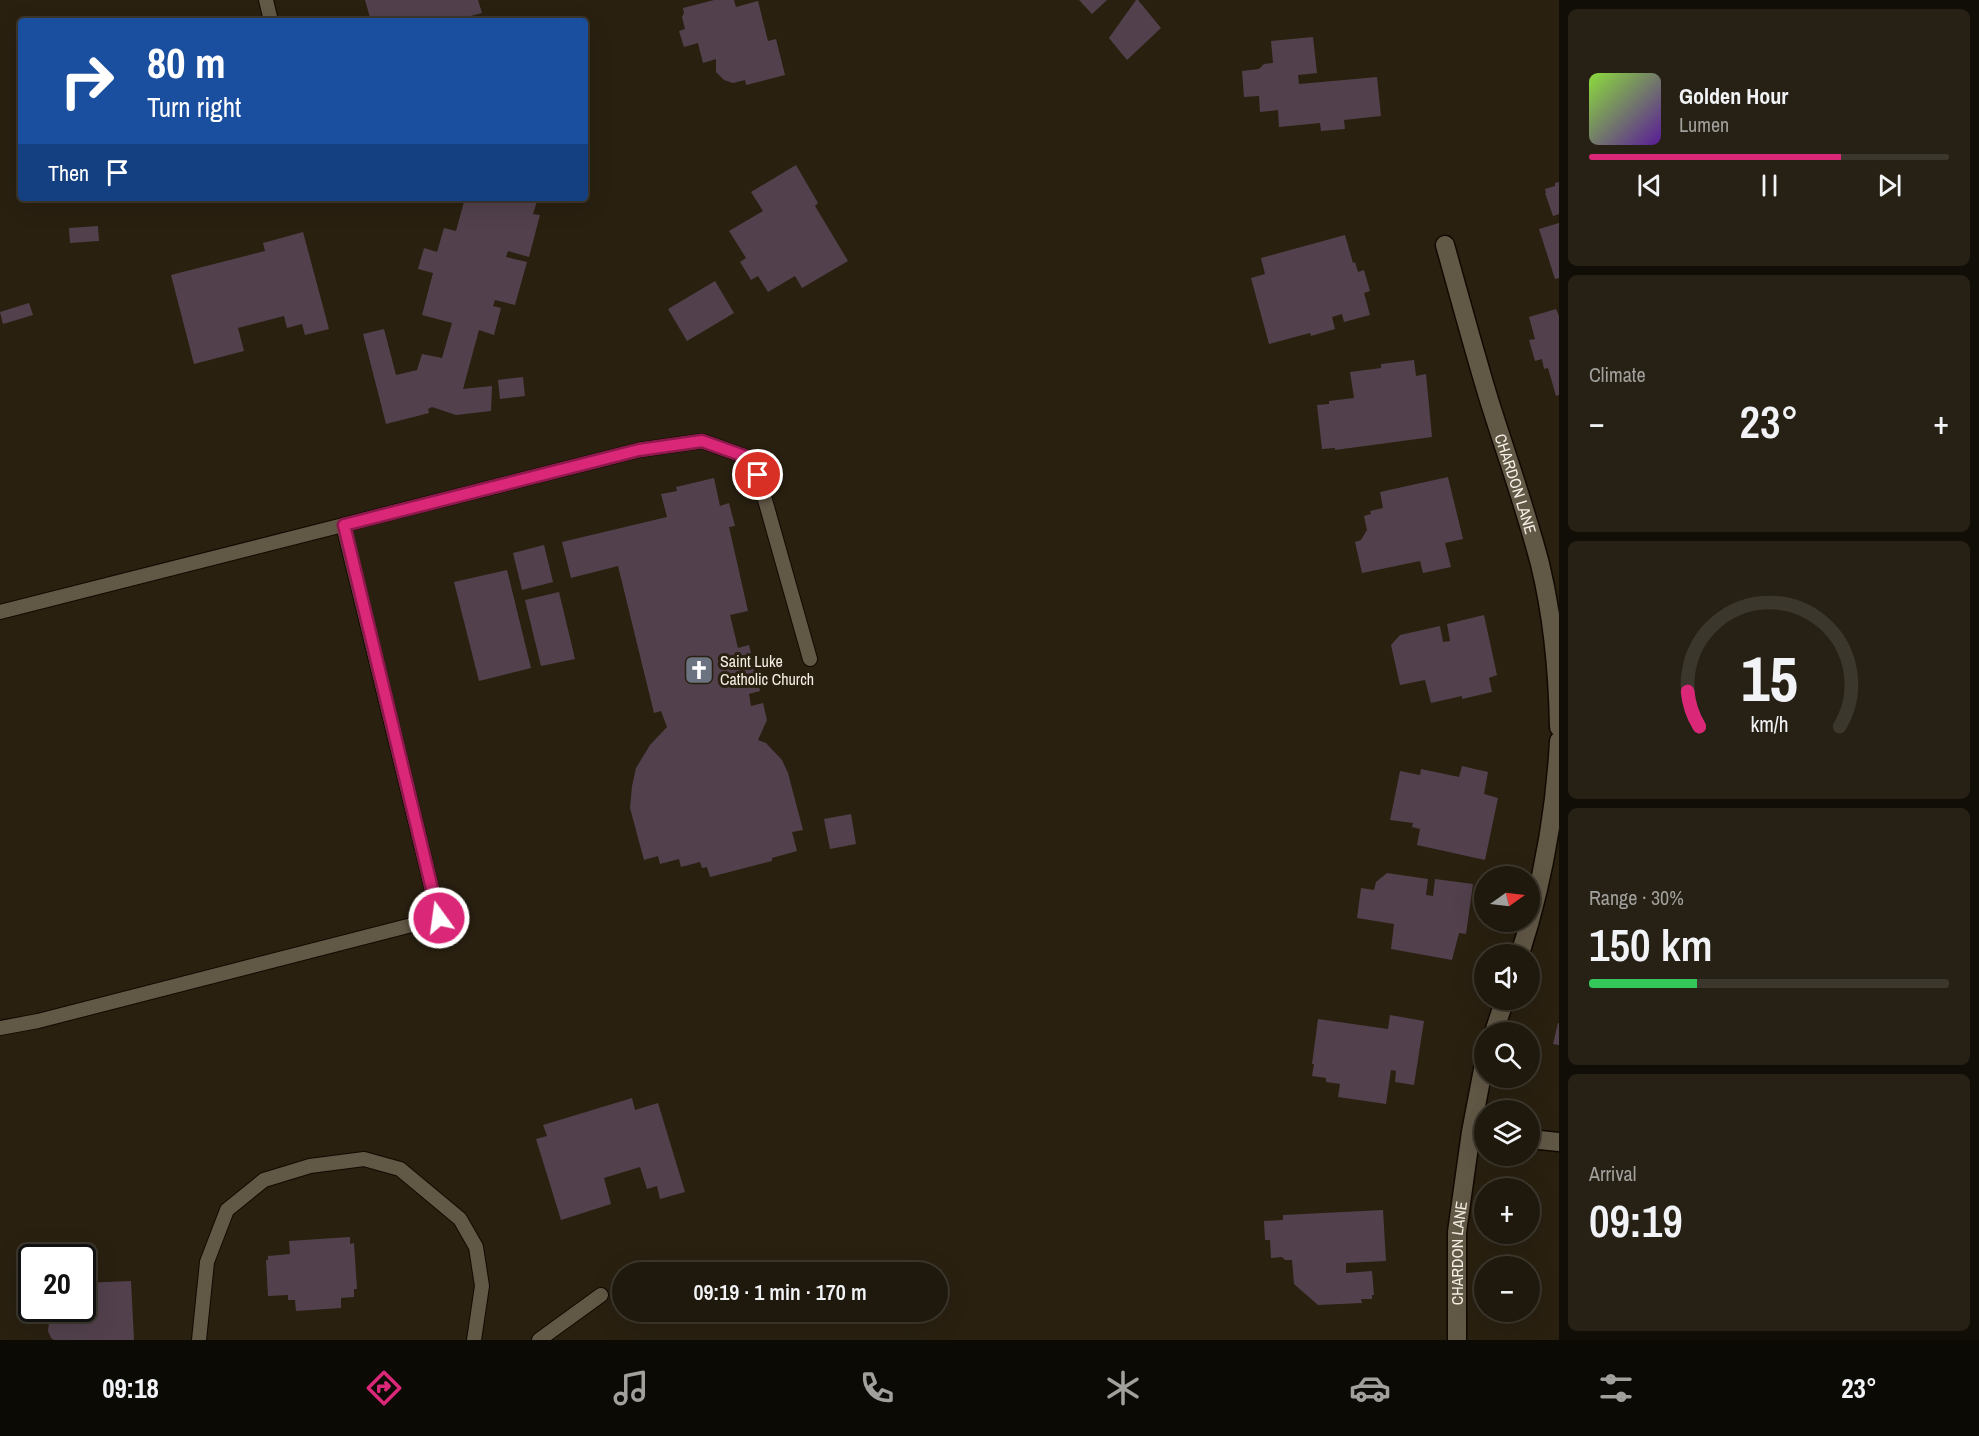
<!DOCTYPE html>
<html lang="en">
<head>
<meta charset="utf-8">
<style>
	body { margin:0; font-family:"Archivo Narrow",sans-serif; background:#272115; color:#f1f3f6; height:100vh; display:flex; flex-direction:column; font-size:22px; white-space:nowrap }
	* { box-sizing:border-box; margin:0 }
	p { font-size:20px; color:#a1a09d }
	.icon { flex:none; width:33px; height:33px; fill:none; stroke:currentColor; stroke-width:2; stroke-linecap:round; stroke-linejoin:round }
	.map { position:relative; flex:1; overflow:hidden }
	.sheet { display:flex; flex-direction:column; gap:9px; padding:9px; background:#110d07; width:420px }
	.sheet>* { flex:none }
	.guide { position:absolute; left:18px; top:18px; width:570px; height:183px; border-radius:6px; box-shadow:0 6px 24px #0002,0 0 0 2px #3c372d; background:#1a4fa0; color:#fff; overflow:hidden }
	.needle { width:39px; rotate:76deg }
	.controls { position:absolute; left:1474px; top:866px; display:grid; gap:12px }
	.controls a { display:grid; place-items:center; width:66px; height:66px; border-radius:50%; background:#1f180c; box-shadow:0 6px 24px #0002,0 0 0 2px #3c372d; font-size:30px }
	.speed { position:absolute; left:18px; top:1244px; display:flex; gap:12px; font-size:30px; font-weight:700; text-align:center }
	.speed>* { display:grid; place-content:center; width:78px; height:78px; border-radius:50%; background:#1f180c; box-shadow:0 6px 24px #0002,0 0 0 2px #3c372d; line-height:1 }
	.speed .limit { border:3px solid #111; border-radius:9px; background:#fff; color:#111 }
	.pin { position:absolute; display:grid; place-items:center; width:51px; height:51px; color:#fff; margin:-26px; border:3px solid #fff; border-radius:50%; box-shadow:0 2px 6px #0007 }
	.me { position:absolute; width:66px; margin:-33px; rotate:346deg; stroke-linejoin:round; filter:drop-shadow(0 0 4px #0008) }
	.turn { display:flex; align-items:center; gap:21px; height:126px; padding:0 30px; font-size:27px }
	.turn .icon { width:78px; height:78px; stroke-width:2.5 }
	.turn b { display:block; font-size:42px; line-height:51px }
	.then { display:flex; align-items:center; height:57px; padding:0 30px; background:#0003; gap:12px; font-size:22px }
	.big { font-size:45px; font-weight:600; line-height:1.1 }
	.sheet .tile { flex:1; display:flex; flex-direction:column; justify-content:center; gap:9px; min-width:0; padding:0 21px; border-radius:9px; background:#272115 }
	.sheet .dial { align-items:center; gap:0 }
	.dial svg { height:156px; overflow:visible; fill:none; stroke:#3c372d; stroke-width:7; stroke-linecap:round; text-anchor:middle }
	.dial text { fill:#f1f3f6; stroke:none }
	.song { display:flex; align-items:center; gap:18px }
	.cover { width:72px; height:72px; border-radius:9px; background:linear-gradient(135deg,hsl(90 70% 55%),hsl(270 70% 35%)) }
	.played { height:6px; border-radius:3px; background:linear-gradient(90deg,#db2777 70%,#3c372d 70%) }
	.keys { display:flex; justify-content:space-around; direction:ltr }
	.heat { display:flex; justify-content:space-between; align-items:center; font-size:33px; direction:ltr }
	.charge { height:9px; border-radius:4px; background:linear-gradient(90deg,#34c759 30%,#3c372d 0) }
	.trip { position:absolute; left:612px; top:1262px; width:336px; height:60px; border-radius:30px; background:#1f180c; box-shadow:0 6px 24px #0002,0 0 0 2px #3c372d; font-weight:600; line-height:60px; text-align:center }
	.tab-bar { display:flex; height:96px; justify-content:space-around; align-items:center; background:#0c0a05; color:#a1a09d }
	.tab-bar .icon { width:42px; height:42px }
	.tab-bar .on { color:#db2777 }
	.tab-bar b { font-size:27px; color:#f1f3f6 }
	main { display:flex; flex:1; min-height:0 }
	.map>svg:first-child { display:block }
</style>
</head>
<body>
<main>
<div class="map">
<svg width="1559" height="1340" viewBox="0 0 1559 1340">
	<rect width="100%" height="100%" fill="#292010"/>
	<!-- building -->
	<g fill="#52414c">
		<path d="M365,0H478L482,13L463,18L464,21H371Z"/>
		<path d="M714,0H734L736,7L758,1L768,41L776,39L785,75L746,85L745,80L733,83L724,80L716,72V59L703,63L698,43L684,47L679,31L685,29L682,17L684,13L683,8Z"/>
		<path d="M1079,0H1107L1092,14Z"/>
		<path d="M1136,0H1138L1161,28L1127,60L1109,38Z"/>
		<path d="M1313,37L1317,73L1298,75L1299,84L1377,77L1381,116L1344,120L1345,129L1321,131L1320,123L1279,127L1278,110L1260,112L1259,96L1244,97L1242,71L1259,69L1264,64L1273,63L1271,41Z"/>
		<path d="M796,165L818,203L815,206L848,261L802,288L795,276L768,292L758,276L751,280L740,262L746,258L729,231L763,211L751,192Z"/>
		<path d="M1559,182V214L1553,216L1545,193H1546L1545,189L1555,186V183Z"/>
		<path d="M465,198H478L493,202L494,198H538L533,214L540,215L529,257L508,251L506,257L527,262L515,305L495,300L493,306L501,308L494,335L479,330L463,389L492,386L491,411L456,415L432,407L428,409L429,413L386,424L363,334L384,329L396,375L417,370L422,354L442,358L452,323L422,315L433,273L418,269L424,248L437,252L444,228L456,231Z"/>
		<path d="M1559,223V278L1555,279L1539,229Z"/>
		<path d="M98,226L99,241L70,243L69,228Z"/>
		<path d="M303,232L329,329L305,335L302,324L287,328L284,316L238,328L244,351L194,364L171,275L265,251L263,243Z"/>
		<path d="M1345,235L1353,263L1355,262L1358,272L1364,270L1370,291L1364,293L1370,315L1344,322L1342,314L1332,317L1335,329L1311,336L1310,333L1269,344L1251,278L1265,274L1261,258Z"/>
		<path d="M715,281L734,313L687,341L668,309Z"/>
		<path d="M29,303L33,315L3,324L0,312Z"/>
		<path d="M1556,309L1559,316V395L1556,396L1548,368L1544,369L1542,359L1535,361L1529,340L1535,339L1529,317Z"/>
		<path d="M1414,360L1416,376L1426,374L1432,437L1335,450V448L1322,449L1317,405L1329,404V401L1354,398L1350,372L1381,368V364Z"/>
		<path d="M523,377L525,396L500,399L498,380Z"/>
		<path d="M1448,477L1463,539L1445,543L1451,567L1423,573L1420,561L1362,573L1355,542L1361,540L1367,530L1364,516L1371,514L1370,511L1383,508L1380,492Z"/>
		<path d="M714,478L720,506L729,503L735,526L729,527L748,611L730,615L738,648L749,645L760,691L749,694L751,706L763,703L767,720L758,740L766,743L782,760L788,773L803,830L792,832L797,851L772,858V861L710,877L707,867L702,868L700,862L681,867L679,859L660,864L658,856L644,860L630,808L632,786L636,768L650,745L667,727L661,711L654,713L618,566L571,578L562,542L667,517L661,494L677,491L676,487Z"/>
		<path d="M544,545L553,582L522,590L513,553Z"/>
		<path d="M507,570L531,668L479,681L454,582Z"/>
		<path d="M559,592L575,659L541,666L525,600Z"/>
		<path d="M1484,615L1497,675L1489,678L1492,692L1462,699V696L1431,703L1425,680L1400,685L1391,645L1400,635L1440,626L1443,642L1450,641L1447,624Z"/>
		<path d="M1462,766L1488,772L1484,794L1498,798L1485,860L1417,845L1420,829L1412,827L1413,823L1390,820L1400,771L1420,775L1421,769L1459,777Z"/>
		<path d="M851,814L856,844L830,849L824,819Z"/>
		<path d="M1387,873L1428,879L1426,895L1433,896L1435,879L1473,884L1466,934L1459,933L1452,960L1391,949L1394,924L1357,918L1361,888L1374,890L1376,882Z"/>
		<path d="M1390,1015L1424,1021L1414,1085L1395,1082L1396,1071L1391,1070L1386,1104L1338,1097L1340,1084L1326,1082V1078L1312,1076L1314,1064H1312L1318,1019L1388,1029Z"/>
		<path d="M1558,1023H1559V1045L1553,1044Z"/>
		<path d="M632,1098L635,1110L658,1103L685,1192L660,1199L657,1186L647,1189L640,1167L604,1178L611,1204L561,1220L536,1139L547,1136L543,1125Z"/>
		<path d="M1383,1210L1386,1261L1346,1263V1273L1372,1271L1374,1295H1372V1299H1361L1362,1303L1318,1305L1294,1284L1292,1260H1285L1282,1257L1271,1258L1270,1240H1265L1264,1221L1283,1220V1215Z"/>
		<path d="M350,1237V1244L354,1243L357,1289H354V1297L341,1298V1308L296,1311L295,1300H288V1295L268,1296L266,1260H268V1256L290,1254L289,1241Z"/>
		<path d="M131,1281L134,1340H54L51,1338L48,1331L49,1323L56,1317H75V1308H82V1283Z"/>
	</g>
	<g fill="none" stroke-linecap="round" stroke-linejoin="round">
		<!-- lane casing -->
		<g stroke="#120a00" stroke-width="16">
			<g id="lane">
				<path d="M266,0L271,21"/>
				<path d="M0,612L639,450L702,441L744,456L758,475L810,659"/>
				<path d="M0,1028L38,1021L439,918L343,525"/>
				<path d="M199,1340L207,1262L227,1210L264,1180L310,1166L364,1159L400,1169L460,1219L476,1247L482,1286L474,1340"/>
				<path d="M539,1340L601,1295"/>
			</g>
		</g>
		<!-- street casing -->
		<g stroke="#120a00" stroke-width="21">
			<g id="street">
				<path id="s1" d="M1445,245C1460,298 1474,351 1490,403C1507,457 1526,510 1540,564C1553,617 1558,673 1559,727"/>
				<path d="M1520,954C1543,883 1555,816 1559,741"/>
				<path d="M1494,1032L1505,999"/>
				<path d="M1530,1139L1559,1142"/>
				<path id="s2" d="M1457,1340V1232L1471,1132L1485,1059"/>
			</g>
		</g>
		<!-- lane -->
		<use href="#lane" stroke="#625846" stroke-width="14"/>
		<!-- street -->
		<use href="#street" stroke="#625846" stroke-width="18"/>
	</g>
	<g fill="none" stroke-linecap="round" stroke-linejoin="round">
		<!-- route casing -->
		<g stroke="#8e194d" stroke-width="15">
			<path id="route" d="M439,918L344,525L639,450L702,441L744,456L758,475"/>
		</g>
		<!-- route -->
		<use href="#route" stroke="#db2777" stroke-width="10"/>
	</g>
	<!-- icons -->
	<defs>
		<g id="church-square" transform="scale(1.5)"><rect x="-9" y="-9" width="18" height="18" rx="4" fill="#6b7280" stroke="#292010"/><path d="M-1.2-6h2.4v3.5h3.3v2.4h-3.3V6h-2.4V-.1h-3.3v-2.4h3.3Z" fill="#fff"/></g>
	</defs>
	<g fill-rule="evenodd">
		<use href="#church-square" x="699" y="670"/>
	</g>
	<g text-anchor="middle" stroke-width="6" stroke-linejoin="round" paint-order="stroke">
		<!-- street labels -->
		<g font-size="16" fill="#f5efe5" stroke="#292010">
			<text dy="6" stroke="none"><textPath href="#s1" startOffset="249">CHARDON LANE</textPath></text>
			<text dy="6" stroke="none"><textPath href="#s2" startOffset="87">CHARDON LANE</textPath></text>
		</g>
		<!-- poi labels -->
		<g font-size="16" fill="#f5efe5" stroke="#292010" text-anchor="start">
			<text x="720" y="667">Saint Luke<tspan x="720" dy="18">Catholic Church</tspan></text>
		</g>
	</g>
</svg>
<div class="controls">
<a><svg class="needle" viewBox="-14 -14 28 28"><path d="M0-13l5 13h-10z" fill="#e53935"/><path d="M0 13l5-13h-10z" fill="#a1a09d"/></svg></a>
<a><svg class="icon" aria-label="sound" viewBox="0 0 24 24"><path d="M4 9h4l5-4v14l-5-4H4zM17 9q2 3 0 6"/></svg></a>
<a><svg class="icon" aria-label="search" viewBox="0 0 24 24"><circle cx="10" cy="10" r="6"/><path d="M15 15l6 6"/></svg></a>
<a><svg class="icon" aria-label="layers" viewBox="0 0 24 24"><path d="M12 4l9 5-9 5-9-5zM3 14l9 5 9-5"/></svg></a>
<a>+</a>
<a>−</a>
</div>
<div class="speed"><div class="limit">20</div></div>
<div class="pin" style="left:758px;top:475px;background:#d93025"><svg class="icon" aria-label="arrive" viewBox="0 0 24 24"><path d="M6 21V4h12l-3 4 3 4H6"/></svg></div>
<svg class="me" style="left:439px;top:918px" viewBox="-20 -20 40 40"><circle r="17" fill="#db2777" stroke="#fff" stroke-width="3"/><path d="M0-11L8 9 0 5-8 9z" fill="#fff"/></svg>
<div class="trip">09:19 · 1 min · 170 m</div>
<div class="guide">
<div class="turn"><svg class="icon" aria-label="right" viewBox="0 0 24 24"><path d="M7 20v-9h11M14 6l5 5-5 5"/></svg><div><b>80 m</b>Turn right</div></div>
<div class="then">Then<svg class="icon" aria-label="arrive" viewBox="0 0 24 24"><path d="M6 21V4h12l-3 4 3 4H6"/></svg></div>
</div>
</div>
<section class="sheet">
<div class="tile">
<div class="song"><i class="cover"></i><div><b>Golden Hour</b><p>Lumen</p></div></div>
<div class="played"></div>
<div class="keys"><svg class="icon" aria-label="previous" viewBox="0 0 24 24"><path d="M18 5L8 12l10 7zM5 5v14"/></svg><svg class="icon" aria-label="pause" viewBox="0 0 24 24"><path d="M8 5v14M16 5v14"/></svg><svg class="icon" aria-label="next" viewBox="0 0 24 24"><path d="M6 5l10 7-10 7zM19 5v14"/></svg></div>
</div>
<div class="tile"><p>Climate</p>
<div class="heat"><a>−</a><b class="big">23°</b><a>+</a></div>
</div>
<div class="tile dial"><svg viewBox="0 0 100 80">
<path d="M14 69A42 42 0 1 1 86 69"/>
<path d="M14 69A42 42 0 0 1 8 51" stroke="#db2777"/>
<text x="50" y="56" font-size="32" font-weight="700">15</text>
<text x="50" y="72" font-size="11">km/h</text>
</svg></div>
<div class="tile"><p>Range · 30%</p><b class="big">150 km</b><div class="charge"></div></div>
<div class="tile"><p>Arrival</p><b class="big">09:19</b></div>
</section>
</main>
<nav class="tab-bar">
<b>09:18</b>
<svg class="icon on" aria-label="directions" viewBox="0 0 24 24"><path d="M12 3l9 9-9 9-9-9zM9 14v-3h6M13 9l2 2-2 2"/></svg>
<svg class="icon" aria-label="music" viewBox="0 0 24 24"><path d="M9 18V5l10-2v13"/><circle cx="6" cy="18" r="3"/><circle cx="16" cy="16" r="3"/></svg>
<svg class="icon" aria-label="phone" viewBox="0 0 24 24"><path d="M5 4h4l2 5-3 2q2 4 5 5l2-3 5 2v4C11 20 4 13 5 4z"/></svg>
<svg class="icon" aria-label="climate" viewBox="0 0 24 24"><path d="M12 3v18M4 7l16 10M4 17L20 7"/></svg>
<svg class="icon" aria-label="car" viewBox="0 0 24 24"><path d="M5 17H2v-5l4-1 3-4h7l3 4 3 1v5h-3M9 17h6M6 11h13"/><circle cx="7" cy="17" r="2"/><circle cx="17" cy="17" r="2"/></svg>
<svg class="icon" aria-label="filters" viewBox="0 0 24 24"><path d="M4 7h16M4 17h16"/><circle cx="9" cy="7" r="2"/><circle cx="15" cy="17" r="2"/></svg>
<b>23°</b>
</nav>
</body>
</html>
